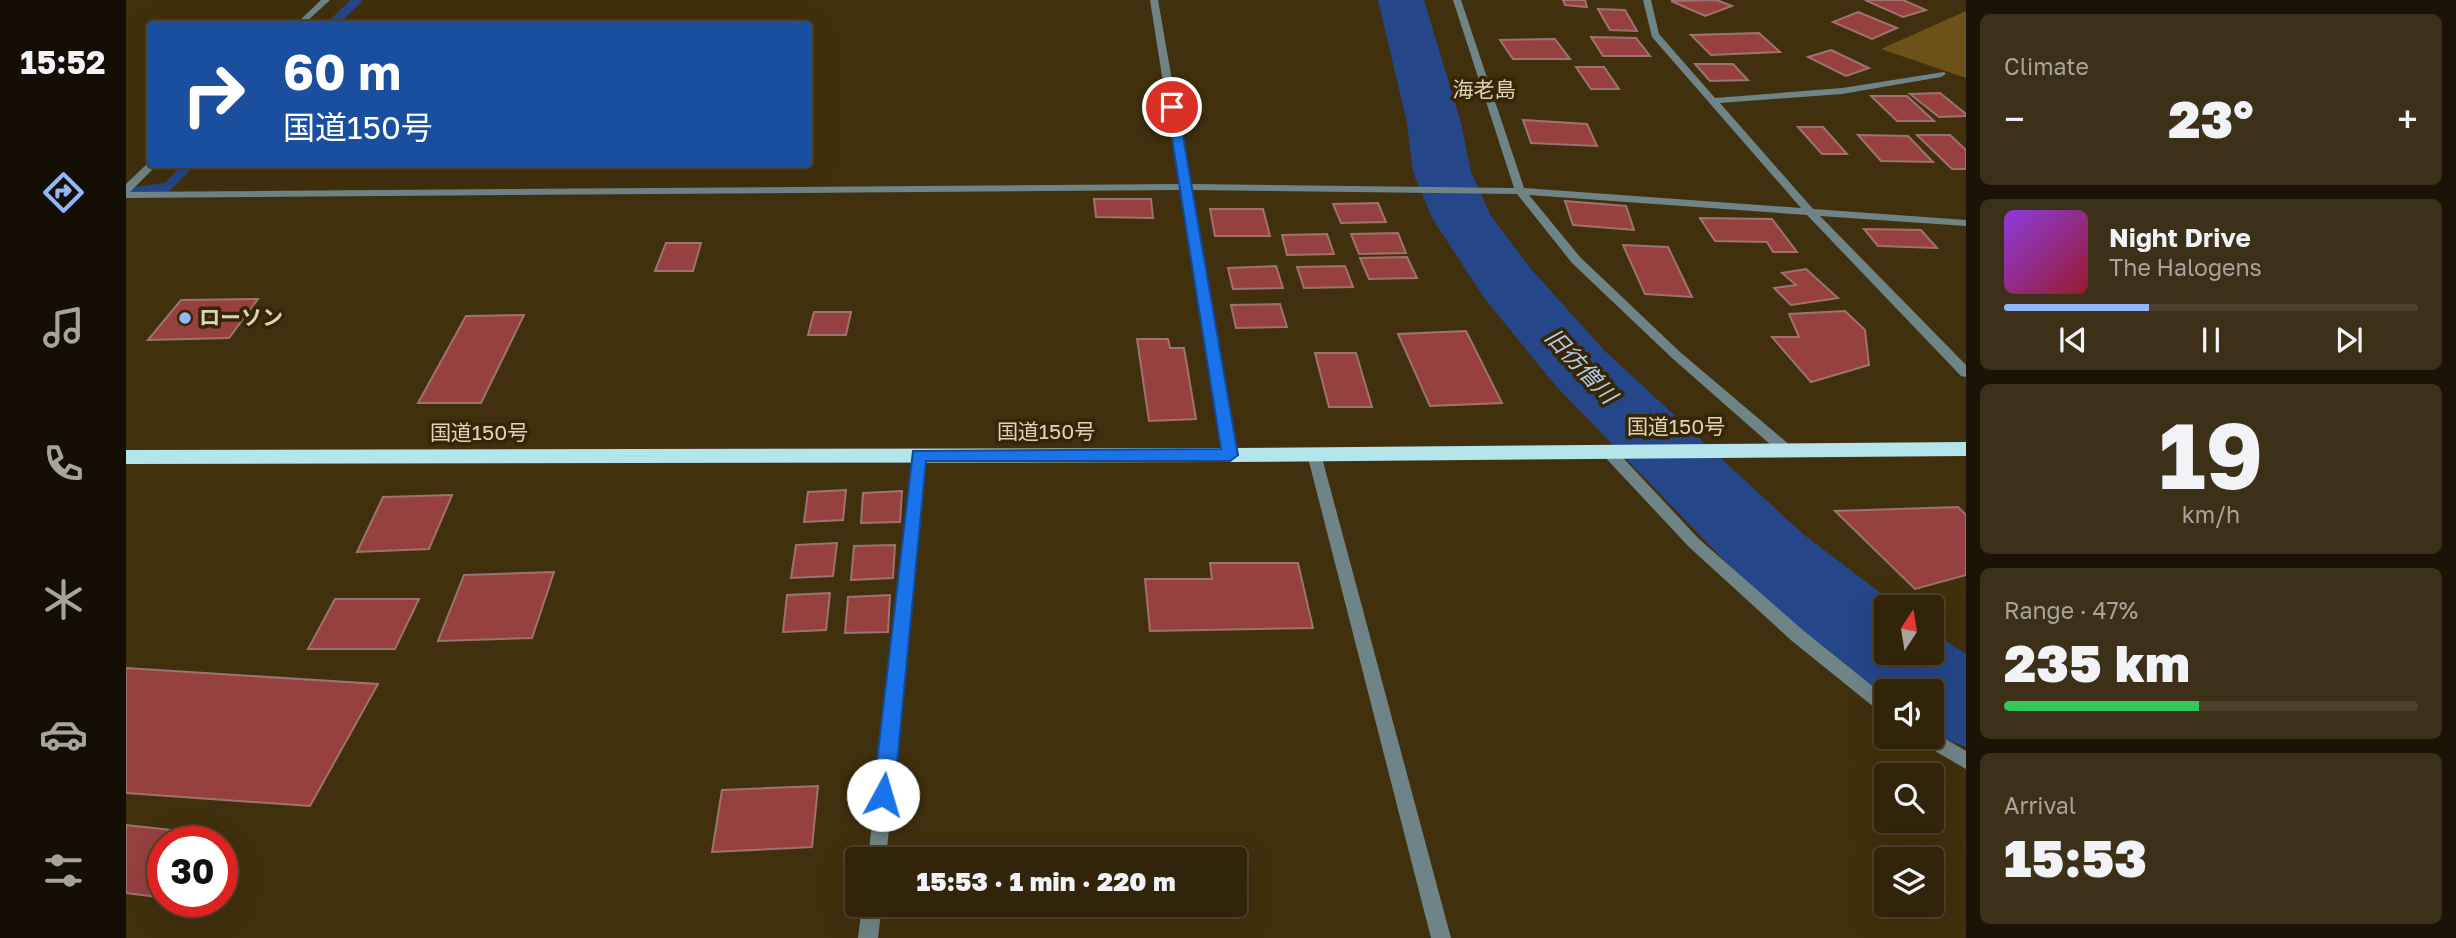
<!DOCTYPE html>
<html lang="en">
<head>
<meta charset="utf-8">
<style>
	body { margin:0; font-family:"Golos Text","Noto Sans JP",sans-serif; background:#3d3018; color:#f1f3f6; height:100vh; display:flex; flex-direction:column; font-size:26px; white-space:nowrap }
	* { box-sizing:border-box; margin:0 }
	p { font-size:23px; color:#a8a49c }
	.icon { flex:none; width:38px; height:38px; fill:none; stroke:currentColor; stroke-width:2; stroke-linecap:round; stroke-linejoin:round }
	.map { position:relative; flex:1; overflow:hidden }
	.details { display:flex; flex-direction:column; gap:14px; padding:14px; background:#1b1406; width:490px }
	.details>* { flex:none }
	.banner { position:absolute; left:21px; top:21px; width:665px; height:147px; border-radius:7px; box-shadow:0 7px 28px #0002,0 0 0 2px #4c412b; background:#1a4fa0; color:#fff; overflow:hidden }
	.needle { width:46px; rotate:12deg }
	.controls { position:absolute; left:1748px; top:595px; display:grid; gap:14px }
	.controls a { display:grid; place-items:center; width:70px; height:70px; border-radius:7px; background:#31240a; box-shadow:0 7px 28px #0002,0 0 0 2px #4c412b; font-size:35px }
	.speed { position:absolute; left:21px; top:826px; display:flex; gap:14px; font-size:35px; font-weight:700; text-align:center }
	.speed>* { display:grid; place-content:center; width:91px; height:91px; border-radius:50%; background:#31240a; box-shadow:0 7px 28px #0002,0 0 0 2px #4c412b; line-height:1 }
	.speed .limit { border:10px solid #d22; background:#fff; color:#111 }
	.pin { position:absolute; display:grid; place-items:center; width:60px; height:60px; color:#fff; margin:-30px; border:4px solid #fff; border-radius:50%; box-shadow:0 2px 7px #0007 }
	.me { position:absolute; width:77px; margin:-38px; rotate:6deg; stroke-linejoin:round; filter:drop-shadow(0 0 5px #0008) }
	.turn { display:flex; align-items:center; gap:24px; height:147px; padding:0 21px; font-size:32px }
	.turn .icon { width:91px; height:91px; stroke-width:2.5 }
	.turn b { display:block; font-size:49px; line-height:60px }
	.big { font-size:52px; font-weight:800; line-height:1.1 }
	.details .card { flex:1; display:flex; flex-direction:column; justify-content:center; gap:10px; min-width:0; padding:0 24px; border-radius:10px; background:#3d3018 }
	.details .dial { align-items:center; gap:0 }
	.dial b { font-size:91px; line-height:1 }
	.song { display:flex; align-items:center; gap:21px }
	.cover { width:84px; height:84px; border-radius:10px; background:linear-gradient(135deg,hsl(270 70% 55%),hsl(350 70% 35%)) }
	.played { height:7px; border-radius:4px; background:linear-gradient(90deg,#92b7fd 35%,#4c412b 35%) }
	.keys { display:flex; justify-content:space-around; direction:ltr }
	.heat { display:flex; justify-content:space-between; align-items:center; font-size:38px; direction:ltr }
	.charge { height:10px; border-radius:5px; background:linear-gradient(90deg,#34c759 47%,#4c412b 0) }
	.trip { position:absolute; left:719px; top:847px; width:402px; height:70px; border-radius:7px; background:#31240a; box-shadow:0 7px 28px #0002,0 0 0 2px #4c412b; font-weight:800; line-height:70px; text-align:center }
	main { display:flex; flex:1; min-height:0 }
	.dock { display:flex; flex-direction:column; width:126px; justify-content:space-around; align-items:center; background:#140e04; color:#a8a49c }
	.dock .icon { width:49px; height:49px }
	.dock .current { color:#92b7fd }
	.dock b { font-size:32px; color:#f1f3f6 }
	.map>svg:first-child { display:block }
</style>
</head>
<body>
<main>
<nav class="dock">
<b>15:52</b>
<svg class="icon current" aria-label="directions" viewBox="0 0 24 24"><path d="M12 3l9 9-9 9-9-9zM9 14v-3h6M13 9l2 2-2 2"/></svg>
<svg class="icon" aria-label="music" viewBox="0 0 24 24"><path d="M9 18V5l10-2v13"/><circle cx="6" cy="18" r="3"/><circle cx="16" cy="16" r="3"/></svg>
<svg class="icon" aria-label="phone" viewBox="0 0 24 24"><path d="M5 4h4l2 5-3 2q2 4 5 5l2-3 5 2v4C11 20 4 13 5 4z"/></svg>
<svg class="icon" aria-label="climate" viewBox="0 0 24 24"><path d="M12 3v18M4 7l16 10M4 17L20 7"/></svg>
<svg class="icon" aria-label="car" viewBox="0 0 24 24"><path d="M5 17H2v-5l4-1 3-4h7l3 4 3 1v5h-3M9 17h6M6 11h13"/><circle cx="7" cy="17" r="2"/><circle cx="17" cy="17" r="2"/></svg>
<svg class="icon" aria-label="filters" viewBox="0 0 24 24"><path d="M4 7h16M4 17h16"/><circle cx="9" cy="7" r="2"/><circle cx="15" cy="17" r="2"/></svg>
</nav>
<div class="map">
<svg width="1840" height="938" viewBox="0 0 1840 938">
	<rect width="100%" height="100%" fill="#41300d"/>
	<!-- green -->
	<path fill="#6c5219" d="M1840,11V78L1755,49Z"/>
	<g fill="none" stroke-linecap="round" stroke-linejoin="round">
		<!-- stream -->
		<g stroke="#254688" stroke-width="9">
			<path d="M206,24L231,0"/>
			<path d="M0,193L41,187L64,164"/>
		</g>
		<!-- river -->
		<path fill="#254688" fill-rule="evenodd" d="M1252,0H1298L1335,123L1345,172L1365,216L1405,269L1479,351L1677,534L1773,607H1760V653H1806V632L1840,654V747L1806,734V691H1760V700L1619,582L1429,385L1359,299L1306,218L1287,172L1281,123Z"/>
	</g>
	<!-- building -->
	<g fill="#974040" stroke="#9e7270" stroke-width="2">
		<path d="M1437,0H1459L1461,7L1439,5Z"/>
		<path d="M1591,0L1606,6L1579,16L1545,1Z"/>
		<path d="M1739,0H1777L1800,10L1777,17Z"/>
		<path d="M1472,9L1499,10L1511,31L1484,30Z"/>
		<path d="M1732,12L1771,28L1746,39L1707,22Z"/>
		<path d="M1633,33L1654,52L1585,55L1565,35Z"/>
		<path d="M1465,37L1510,38L1524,56H1477Z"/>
		<path d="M1429,39L1444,59H1387L1374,40Z"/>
		<path d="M1705,50L1743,68L1720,76L1682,57Z"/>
		<path d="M1569,64H1607L1622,80L1584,81Z"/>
		<path d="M1450,67H1478L1493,89H1465Z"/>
		<path d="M1814,93L1840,114V116L1813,117L1784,94Z"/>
		<path d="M1745,96H1781L1808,121H1771Z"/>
		<path d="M1397,120L1461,124L1471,146L1405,143Z"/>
		<path d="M1672,127H1697L1721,154H1696Z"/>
		<path d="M1732,135L1782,136L1807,162L1755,161Z"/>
		<path d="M1791,135H1824L1840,150V169H1826Z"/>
		<path d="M968,199H1025L1027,218L970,217Z"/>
		<path d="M1439,201L1500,206L1508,230L1447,225Z"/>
		<path d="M1252,203L1260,222L1215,223L1207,204Z"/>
		<path d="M1084,209H1137L1144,236H1089Z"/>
		<path d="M1574,218L1646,219L1671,252H1647L1641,242L1589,241Z"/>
		<path d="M1738,229L1795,230L1811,248L1752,246Z"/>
		<path d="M1272,233L1280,253L1233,254L1225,234Z"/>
		<path d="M1201,234L1208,254L1161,255L1156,235Z"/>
		<path d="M540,243H575L567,271H529Z"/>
		<path d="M1497,245L1542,247L1566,297L1519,294Z"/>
		<path d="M1281,257L1291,278L1243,279L1234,258Z"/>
		<path d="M1150,266L1157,288L1107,289L1102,268Z"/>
		<path d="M1219,266L1227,287L1178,288L1171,267Z"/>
		<path d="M1680,269L1712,298L1665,305L1648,288L1670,285L1656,273Z"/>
		<path d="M132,299L103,338L22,340L55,300Z"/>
		<path d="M1154,304L1161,327L1110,328L1105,305Z"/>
		<path d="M1719,311L1739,330L1743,365L1685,382L1646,337H1673L1663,314Z"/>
		<path d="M688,312H725L720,335H682Z"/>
		<path d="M398,315L355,403H292L340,316Z"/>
		<path d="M1340,331L1376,403L1304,406L1272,334Z"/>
		<path d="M1011,339H1042L1044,348H1058L1070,419L1023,421Z"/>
		<path d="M1189,353H1230L1246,407H1203Z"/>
		<path d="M720,490L717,520L678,522L682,492Z"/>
		<path d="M776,491L774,522L735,523L737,493Z"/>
		<path d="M326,495L303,549L231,552L257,497Z"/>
		<path d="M1832,507L1840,515V575L1789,589L1709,511Z"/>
		<path d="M711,543L707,576L665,578L670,545Z"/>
		<path d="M769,545L767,578L725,580L728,546Z"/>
		<path d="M1084,563H1172L1187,628L1024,631L1019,579H1086Z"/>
		<path d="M428,572L406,638L312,641L338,575Z"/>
		<path d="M704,593L700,630L657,632L661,595Z"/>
		<path d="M764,595L762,632L719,633L722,597Z"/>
		<path d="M209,599H293L269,649H182Z"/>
		<path d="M0,668L252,684L184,806L0,793Z"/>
		<path d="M692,786L686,847L586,852L596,790Z"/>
		<path d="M0,825L73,833L67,842H37V889L31,897L0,893Z"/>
	</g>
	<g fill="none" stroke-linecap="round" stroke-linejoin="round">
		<!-- minor -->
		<g fill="#6f8486" fill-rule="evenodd">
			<path d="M1024,0H1032L1064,184L1388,188L1327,0H1335L1398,188L1675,208L1526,37L1517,0H1525L1533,34L1589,98L1716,88L1818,72L1820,74L1815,77L1716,94L1594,103L1687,209L1840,220V226L1694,216L1840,365V377L1835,376L1681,215L1403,195L1454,257L1554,352L1665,446L1667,450L1665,454H1655L1546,358L1446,263L1391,194L1065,190L1111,455L1104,460L1097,455L1054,190L0,198V192L1053,184Z"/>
			<path d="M1481,445L1486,446L1573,539L1678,631L1760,697V714L1754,712L1666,641L1563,547L1476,454L1474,450L1476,446Z"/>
			<path d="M1188,449L1195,454L1325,938H1305L1181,454Z"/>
			<path d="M793,450L800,455L760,859H742L786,455Z"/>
			<path d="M1806,731L1840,751V769L1795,743L1793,737H1806Z"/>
			<path d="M736,905H756L752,938H732Z"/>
		</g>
		<!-- tertiary -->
		<g fill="#6f8486" fill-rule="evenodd">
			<path d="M195,0H204L178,24H170Z"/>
			<path d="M23,162L24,164H32L4,192L0,193V184Z"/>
		</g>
		<!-- trunk -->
		<path fill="#b4e5ea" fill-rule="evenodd" d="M1840,442V456L1104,462L0,464V450L1104,448Z"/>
	</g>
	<!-- route -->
	<path fill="#1a73e8" stroke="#114b97" stroke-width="2" d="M1046,104L1052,107L1112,455L1104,461H800L768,795L765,802L757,805L750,802L747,795L787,451L1095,449L1041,107Z"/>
	<!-- markers -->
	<circle fill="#92b7fd" stroke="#362602" stroke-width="2.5" cx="59" cy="318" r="7"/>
	<g text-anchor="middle" stroke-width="7" stroke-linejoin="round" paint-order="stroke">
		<!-- far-quarter labels -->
		<g font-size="21" fill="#dcd2bf" stroke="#362602">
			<text x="1358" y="97">海老島</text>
		</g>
		<!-- poi labels -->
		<g font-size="21" font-weight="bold" fill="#dcd2bf" stroke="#362602" text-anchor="start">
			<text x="73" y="325">ローソン</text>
		</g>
		<!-- street labels -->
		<g font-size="21" fill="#dcd2bf" stroke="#362602">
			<text x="1550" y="434">国道150号</text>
			<text x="920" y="439">国道150号</text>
			<text x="353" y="440">国道150号</text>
		</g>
		<!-- water labels -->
		<g font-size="23" font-style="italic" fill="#b4c9ef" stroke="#362602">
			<text transform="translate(1455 366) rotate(47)" y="8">旧彷僧川</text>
		</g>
	</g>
</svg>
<div class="controls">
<a><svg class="needle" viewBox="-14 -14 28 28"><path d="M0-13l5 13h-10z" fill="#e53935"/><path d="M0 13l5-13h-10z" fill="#a8a49c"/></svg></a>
<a><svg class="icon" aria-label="sound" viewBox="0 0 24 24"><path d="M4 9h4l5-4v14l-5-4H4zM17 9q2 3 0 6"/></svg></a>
<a><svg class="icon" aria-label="search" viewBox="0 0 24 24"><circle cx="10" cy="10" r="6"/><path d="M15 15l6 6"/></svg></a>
<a><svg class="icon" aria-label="layers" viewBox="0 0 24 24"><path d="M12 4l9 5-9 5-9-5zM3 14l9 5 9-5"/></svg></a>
</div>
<div class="speed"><div class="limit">30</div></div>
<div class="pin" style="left:1046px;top:107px;background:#d93025"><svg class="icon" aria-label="arrive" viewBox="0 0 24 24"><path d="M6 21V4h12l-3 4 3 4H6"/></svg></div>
<svg class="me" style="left:757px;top:795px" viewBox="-20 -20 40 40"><circle r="19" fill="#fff"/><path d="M0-13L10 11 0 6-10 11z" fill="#1a73e8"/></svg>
<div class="trip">15:53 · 1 min · 220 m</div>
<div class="banner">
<div class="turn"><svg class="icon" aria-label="right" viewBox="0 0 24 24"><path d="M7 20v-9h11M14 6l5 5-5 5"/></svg><div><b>60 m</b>国道150号</div></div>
</div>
</div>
<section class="details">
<div class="card"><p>Climate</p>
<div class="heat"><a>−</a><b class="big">23°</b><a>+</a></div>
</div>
<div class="card">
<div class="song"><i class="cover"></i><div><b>Night Drive</b><p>The Halogens</p></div></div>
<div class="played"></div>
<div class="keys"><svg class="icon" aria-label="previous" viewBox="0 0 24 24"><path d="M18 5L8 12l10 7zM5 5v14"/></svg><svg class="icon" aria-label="pause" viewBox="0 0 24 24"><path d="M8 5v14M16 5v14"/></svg><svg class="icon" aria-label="next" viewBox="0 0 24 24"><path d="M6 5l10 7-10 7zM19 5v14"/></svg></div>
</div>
<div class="card dial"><b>19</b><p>km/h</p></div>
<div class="card"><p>Range · 47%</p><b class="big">235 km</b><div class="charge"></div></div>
<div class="card"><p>Arrival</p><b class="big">15:53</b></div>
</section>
</main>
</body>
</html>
